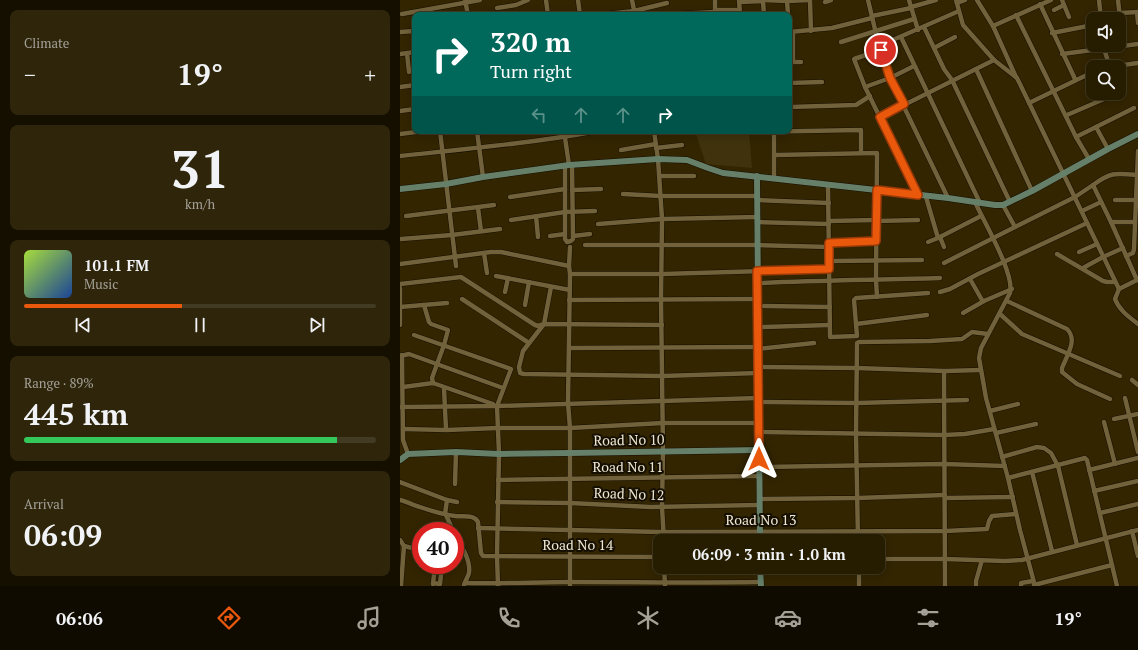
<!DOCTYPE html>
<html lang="en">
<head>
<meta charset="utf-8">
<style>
	body { margin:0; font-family:"PT Serif",serif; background:#2e250a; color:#f1f3f6; height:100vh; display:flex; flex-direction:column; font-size:15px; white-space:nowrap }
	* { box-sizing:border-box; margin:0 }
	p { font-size:13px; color:#a4a199 }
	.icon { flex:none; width:22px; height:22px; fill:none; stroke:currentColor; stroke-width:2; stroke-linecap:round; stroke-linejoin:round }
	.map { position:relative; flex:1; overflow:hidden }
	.side { display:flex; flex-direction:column; gap:10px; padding:10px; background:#150f00; width:400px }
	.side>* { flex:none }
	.banner { position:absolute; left:12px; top:12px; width:380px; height:122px; border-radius:8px; box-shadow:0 2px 10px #0003,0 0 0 1px #423a22; background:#00695c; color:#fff; overflow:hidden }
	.fabs { position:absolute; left:686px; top:12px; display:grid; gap:8px }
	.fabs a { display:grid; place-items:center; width:40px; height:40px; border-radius:8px; background:#261c00; box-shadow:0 2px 10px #0003,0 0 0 1px #423a22; font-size:20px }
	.speed { position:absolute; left:12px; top:522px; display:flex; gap:8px; font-size:20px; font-weight:700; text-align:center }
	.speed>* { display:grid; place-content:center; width:52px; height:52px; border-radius:50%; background:#261c00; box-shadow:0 2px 10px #0003,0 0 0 1px #423a22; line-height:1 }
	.speed .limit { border:6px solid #d22; background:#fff; color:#111 }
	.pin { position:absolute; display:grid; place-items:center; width:34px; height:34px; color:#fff; margin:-17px; border:2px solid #fff; border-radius:50%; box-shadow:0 1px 4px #0007 }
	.me { position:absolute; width:44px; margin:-22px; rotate:0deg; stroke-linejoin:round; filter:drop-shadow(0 0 3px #0008) }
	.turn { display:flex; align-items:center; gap:14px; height:84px; padding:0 12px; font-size:18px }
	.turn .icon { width:52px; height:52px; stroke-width:2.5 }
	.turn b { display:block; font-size:28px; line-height:34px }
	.lanes { display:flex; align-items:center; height:38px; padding:0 12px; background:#0003; justify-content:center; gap:20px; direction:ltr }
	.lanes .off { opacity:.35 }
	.big { font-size:30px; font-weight:600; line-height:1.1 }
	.side .widget { flex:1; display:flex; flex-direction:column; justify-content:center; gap:6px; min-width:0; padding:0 14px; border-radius:8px; background:#2e250a }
	.side .dial { align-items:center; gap:0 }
	.dial b { font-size:52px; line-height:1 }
	.song { display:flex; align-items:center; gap:12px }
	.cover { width:48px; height:48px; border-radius:6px; background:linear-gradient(135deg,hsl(80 70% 55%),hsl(220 70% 35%)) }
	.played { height:4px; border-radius:2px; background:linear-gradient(90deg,#ea580c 45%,#423a22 45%) }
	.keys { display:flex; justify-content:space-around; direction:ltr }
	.heat { display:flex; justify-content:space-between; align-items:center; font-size:22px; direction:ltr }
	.charge { height:6px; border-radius:3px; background:linear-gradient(90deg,#34c759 89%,#423a22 0) }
	.trip { position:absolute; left:253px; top:534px; width:232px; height:40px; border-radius:8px; background:#261c00; box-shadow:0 2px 10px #0003,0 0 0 1px #423a22; font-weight:600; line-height:40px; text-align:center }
	.tab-bar { display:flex; height:64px; justify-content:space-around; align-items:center; background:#0f0b00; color:#a4a199 }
	.tab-bar .icon { width:28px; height:28px }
	.tab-bar .active { color:#ea580c }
	.tab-bar b { font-size:18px; color:#f1f3f6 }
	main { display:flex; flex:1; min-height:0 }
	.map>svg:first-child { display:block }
</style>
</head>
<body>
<main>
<section class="side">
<div class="widget"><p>Climate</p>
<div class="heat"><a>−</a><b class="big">19°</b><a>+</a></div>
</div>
<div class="widget dial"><b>31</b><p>km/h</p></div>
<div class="widget">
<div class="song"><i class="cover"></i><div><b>101.1 FM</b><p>Music</p></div></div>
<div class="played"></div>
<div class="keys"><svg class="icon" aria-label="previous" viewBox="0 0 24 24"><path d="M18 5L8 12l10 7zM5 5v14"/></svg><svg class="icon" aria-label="pause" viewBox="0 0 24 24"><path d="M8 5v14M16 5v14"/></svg><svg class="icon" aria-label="next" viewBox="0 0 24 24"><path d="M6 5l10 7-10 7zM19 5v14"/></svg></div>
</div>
<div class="widget"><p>Range · 89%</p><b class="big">445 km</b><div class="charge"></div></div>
<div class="widget"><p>Arrival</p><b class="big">06:09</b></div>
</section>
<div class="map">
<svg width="738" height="586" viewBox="0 0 738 586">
	<rect width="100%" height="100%" fill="#332500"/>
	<!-- built -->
	<path fill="#3f320d" d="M295,131H349L352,168L306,164Z"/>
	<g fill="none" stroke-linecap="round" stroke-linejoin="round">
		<!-- street casing -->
		<g stroke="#160f00" stroke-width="5.5">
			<g id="street">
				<path d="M65,0L68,15"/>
				<path d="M146,0L148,15"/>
				<path d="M178,0L180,15"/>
				<path d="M232,0L235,15"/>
				<path d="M315,0V11"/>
				<path d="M339,0L340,15"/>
				<path d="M363,0L387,1L410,0"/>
				<path d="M387,0L388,15"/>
				<path d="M410,0L411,31"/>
				<path d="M468,0L479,46L490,78L548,198"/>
				<path d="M509,0L518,30"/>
				<path d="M556,0L563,25L594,60L617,78L719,289"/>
				<path d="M577,0L593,26L616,77"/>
				<path d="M662,0L669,17"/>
				<path d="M699,0L701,19"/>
				<path d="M718,0L723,46"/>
				<path d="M340,2L363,1L364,15"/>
				<path d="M425,2L431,0"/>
				<path d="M557,3L565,0"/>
				<path d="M640,4L675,79"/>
				<path d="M511,7L536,0"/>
				<path d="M97,8L116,5L128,0"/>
				<path d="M315,10H340"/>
				<path d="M654,10L664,5"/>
				<path d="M737,12L738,23"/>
				<path d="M720,13L738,12"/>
				<path d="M2,14L80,0"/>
				<path d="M276,14L315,12"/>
				<path d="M197,15L234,11L267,3"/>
				<path d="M616,15L676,137L689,159"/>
				<path d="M472,16L511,8"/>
				<path d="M593,26L651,0"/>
				<path d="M524,27L544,69L552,80L610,202"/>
				<path d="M0,32L15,31"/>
				<path d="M389,32L432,28L472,18"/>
				<path d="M393,32V62"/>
				<path d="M652,33L693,25"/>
				<path d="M501,37L580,203"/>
				<path d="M441,42L514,19"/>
				<path d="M479,46L559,11"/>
				<path d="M703,46L710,67"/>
				<path d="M534,48L555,37"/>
				<path d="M7,53L9,72"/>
				<path d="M0,54L15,52"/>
				<path d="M662,54L738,44"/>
				<path d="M389,62H401"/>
				<path d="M514,66L490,78L465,87L518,195"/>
				<path d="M709,67L738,63"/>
				<path d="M576,69L632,191"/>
				<path d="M389,83L422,82"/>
				<path d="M719,85V91"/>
				<path d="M0,87L15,85"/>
				<path d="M465,87L454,59L481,50"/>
				<path d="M629,103L693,72"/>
				<path d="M389,107L456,105L470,96"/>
				<path d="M0,111L15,109"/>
				<path d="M667,115L718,93"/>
				<path d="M480,117L594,60"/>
				<path d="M696,127L708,149"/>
				<path d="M40,131L56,266"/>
				<path d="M77,131L83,177"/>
				<path d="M164,131L169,165"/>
				<path d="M254,131L258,159L262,219L261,299L263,451L262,507L264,541"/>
				<path d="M374,131V179"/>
				<path d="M354,132L461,130V153"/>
				<path d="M0,134L24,131"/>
				<path d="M676,137L734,108"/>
				<path d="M256,148L282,145"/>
				<path d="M221,150L256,144"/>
				<path d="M375,155L477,153L476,280L477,297"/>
				<path d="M0,156C66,149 133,143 198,131"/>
				<path d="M165,166V239L167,242L171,241L173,239L172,165"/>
				<path d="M259,176H294"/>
				<path d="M428,186L430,337L457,336L454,300L456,298L528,293"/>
				<path d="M172,190L201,189"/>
				<path d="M223,194L261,196H357"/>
				<path d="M110,197L165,189"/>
				<path d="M526,197L538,238L581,216"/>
				<path d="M358,200L429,203"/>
				<path d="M715,200H736"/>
				<path d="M575,202C584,222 615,274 610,293L581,348L579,358L586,398L608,478L620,530L635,586"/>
				<path d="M603,205L615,227L675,197L693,185"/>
				<path d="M78,208L81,231"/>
				<path d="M682,211L701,202"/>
				<path d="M6,216L94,205"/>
				<path d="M136,216L138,237"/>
				<path d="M111,220L165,212L195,211"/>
				<path d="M429,221L476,220"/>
				<path d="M476,221L518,220"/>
				<path d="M357,222L429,224"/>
				<path d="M711,222L693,185C711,172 715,173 737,175"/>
				<path d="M735,222H711L737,280L738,279"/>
				<path d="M198,224L262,219L358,217"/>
				<path d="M150,236L165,234"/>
				<path d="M173,236L190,234"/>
				<path d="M540,237L544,247"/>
				<path d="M1,239L52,235L100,229"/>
				<path d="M528,242L538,238"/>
				<path d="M429,243L477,241"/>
				<path d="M185,245H357L430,247"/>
				<path d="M679,252L697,244"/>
				<path d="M84,253L87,273"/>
				<path d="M657,254L703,281L707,282H715"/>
				<path d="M726,256L733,253L734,249L738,151"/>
				<path d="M429,261L522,260"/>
				<path d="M544,263L615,227"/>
				<path d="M0,264L91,252H101L169,266L170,274"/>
				<path d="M169,266L170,247"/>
				<path d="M683,268L703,257L723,248"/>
				<path d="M96,276L170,290"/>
				<path d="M737,280L719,289L715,299C719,310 729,317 738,324"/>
				<path d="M363,283C422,280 481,280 540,278"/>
				<path d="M0,284L61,277L135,325L138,326L144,324L262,325"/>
				<path d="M151,287L144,324L123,351L119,367L120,373L124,374L262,376L359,373"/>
				<path d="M0,288V325"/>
				<path d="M105,292L108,278"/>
				<path d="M540,292L550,289L578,274L687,223"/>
				<path d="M62,299L129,343"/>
				<path d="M169,300L358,299"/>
				<path d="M584,301L612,289"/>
				<path d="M607,301L667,329C678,340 667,355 662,368V372L677,384L710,399"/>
				<path d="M24,305L29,322L31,324L48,330L44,345L32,378L33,383"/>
				<path d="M125,305L129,282"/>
				<path d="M364,306L430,307"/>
				<path d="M0,307L47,303"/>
				<path d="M563,313L584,301L582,300L570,279"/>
				<path d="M600,314L622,334L720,376"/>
				<path d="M456,324L527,315"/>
				<path d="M363,327L430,325"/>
				<path d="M14,335L111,369L97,406L99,454L97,556L98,586"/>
				<path d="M170,348L358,347"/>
				<path d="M358,349L414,343"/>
				<path d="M2,355L3,440L8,454"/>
				<path d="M0,356L9,354L103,388"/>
				<path d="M358,367L456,368L545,371"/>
				<path d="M732,380L738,385"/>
				<path d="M3,387L33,383L93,404"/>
				<path d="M44,388L46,430"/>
				<path d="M725,398L738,452"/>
				<path d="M359,402L457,403L567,400"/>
				<path d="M0,407L97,406L359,398"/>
				<path d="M590,411L618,404"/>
				<path d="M714,419L738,414"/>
				<path d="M704,422L715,464"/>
				<path d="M3,429L46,430L98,428H170L263,423H359"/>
				<path d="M359,432L544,435L565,434L594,429"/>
				<path d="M596,433L636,424"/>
				<path d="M602,457L637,447L644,448L651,453L658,466L677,545"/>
				<path d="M359,467L544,464L605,466"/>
				<path d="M689,470L738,458"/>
				<path d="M632,472L652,551"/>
				<path d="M608,478L685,458L687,460L717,586"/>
				<path d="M98,480L359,476"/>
				<path d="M0,482L47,500L57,502"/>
				<path d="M55,484L56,452"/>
				<path d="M694,491L738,481"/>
				<path d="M545,498L613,497"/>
				<path d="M359,499L457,498L545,495"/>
				<path d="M0,500C18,506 36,514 55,516C63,517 74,514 78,522L81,553L83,556L260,557"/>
				<path d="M97,502L170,503L251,507L359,505"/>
				<path d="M700,513L738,504"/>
				<path d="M45,514L47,500"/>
				<path d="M46,515L53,531"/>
				<path d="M78,528L263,532L545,531L587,529L589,521L592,516L616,514"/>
				<path d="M36,529L49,526"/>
				<path d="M732,531L738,556"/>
				<path d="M55,535C61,545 71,560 69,573C68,577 65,581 64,585"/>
				<path d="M0,540L4,546L21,550"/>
				<path d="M458,541L456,434L457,343L459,342L530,341L562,339L572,332L588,334"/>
				<path d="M478,559H545L605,561L622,560L738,530"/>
				<path d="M264,567L265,585"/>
				<path d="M459,567V586"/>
				<path d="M33,583L40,584L42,565"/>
				<path d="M65,583C100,584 136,582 171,582C234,582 297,583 360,582"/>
				<path d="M33,584L35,565"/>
				<path d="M634,585L712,565"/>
				<path d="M1,586L4,546"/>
				<path d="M170,586V428L168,403L170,274H262L429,269"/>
				<path d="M545,586L544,374L545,371L581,370"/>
				<path d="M576,586V581L582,560"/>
				<path d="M621,586V583L633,581"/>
			</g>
		</g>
		<!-- secondary casing -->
		<g stroke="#160f00" stroke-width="7">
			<g id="secondary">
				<path d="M357,176L360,541"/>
				<path d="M0,189L46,184L83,177L169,165L258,159L287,160L308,168L323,173L548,198L595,205H603L632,191L708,149L738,134"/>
				<path d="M0,460L8,454L56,452L99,454L169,453L359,450"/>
				<path d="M360,567L361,586"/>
			</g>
		</g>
		<!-- street -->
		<use href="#street" stroke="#71623b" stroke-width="4.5"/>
		<!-- secondary -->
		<use href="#secondary" stroke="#667f69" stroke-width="6"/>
	</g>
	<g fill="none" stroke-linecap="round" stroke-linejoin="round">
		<!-- route casing -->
		<g stroke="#983908" stroke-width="10">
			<path id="route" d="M359,459L357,271L429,269V243L476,241L477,190L518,195L480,117L504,104L490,78L481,50"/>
		</g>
		<!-- route -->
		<use href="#route" stroke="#ea580c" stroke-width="7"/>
	</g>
	<g text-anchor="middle" stroke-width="4" stroke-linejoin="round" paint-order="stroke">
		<!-- street labels -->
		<g font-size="14" fill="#efe7d2" stroke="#150f02">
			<text transform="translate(229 440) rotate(-1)" y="5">Road No 10</text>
			<text x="228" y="472">Road No 11</text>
			<text transform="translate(229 494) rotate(2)" y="5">Road No 12</text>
			<text x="361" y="525">Road No 13</text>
			<text x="178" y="550">Road No 14</text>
		</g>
	</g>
</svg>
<div class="fabs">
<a><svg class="icon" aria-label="sound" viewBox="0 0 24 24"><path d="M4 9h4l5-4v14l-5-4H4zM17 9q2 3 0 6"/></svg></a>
<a><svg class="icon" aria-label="search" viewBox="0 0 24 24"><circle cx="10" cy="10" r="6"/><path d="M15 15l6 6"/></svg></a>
</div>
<div class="speed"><div class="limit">40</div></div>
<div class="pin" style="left:481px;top:50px;background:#d93025"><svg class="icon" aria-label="arrive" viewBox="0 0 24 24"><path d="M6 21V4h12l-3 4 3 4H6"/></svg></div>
<svg class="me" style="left:359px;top:459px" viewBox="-20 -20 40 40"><path d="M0-17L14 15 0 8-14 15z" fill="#ea580c" stroke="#fff" stroke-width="4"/></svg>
<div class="trip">06:09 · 3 min · 1.0 km</div>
<div class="banner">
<div class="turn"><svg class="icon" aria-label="right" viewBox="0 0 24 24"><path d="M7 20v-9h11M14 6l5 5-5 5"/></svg><div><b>320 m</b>Turn right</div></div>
<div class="lanes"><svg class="icon off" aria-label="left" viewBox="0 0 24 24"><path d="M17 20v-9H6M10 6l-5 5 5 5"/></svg><svg class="icon off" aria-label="ahead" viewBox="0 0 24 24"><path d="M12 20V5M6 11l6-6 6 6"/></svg><svg class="icon off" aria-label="ahead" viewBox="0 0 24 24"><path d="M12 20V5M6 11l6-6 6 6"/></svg><svg class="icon" aria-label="right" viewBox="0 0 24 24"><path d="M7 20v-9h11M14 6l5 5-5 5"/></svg></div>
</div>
</div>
</main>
<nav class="tab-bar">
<b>06:06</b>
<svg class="icon active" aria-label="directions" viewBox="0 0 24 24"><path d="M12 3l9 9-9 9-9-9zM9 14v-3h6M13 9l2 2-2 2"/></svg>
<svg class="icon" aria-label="music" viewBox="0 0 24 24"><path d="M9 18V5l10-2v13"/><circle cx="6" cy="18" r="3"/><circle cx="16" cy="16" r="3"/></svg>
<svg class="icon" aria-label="phone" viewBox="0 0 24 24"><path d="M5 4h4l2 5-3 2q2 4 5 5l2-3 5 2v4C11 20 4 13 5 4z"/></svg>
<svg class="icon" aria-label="climate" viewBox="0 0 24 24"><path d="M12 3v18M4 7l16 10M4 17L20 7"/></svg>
<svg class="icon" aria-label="car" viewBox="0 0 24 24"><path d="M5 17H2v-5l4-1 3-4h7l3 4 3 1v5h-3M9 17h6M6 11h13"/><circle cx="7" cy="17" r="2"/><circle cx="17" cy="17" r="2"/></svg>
<svg class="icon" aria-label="filters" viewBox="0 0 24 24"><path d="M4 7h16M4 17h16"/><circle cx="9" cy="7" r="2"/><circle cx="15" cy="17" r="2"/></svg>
<b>19°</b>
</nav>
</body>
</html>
